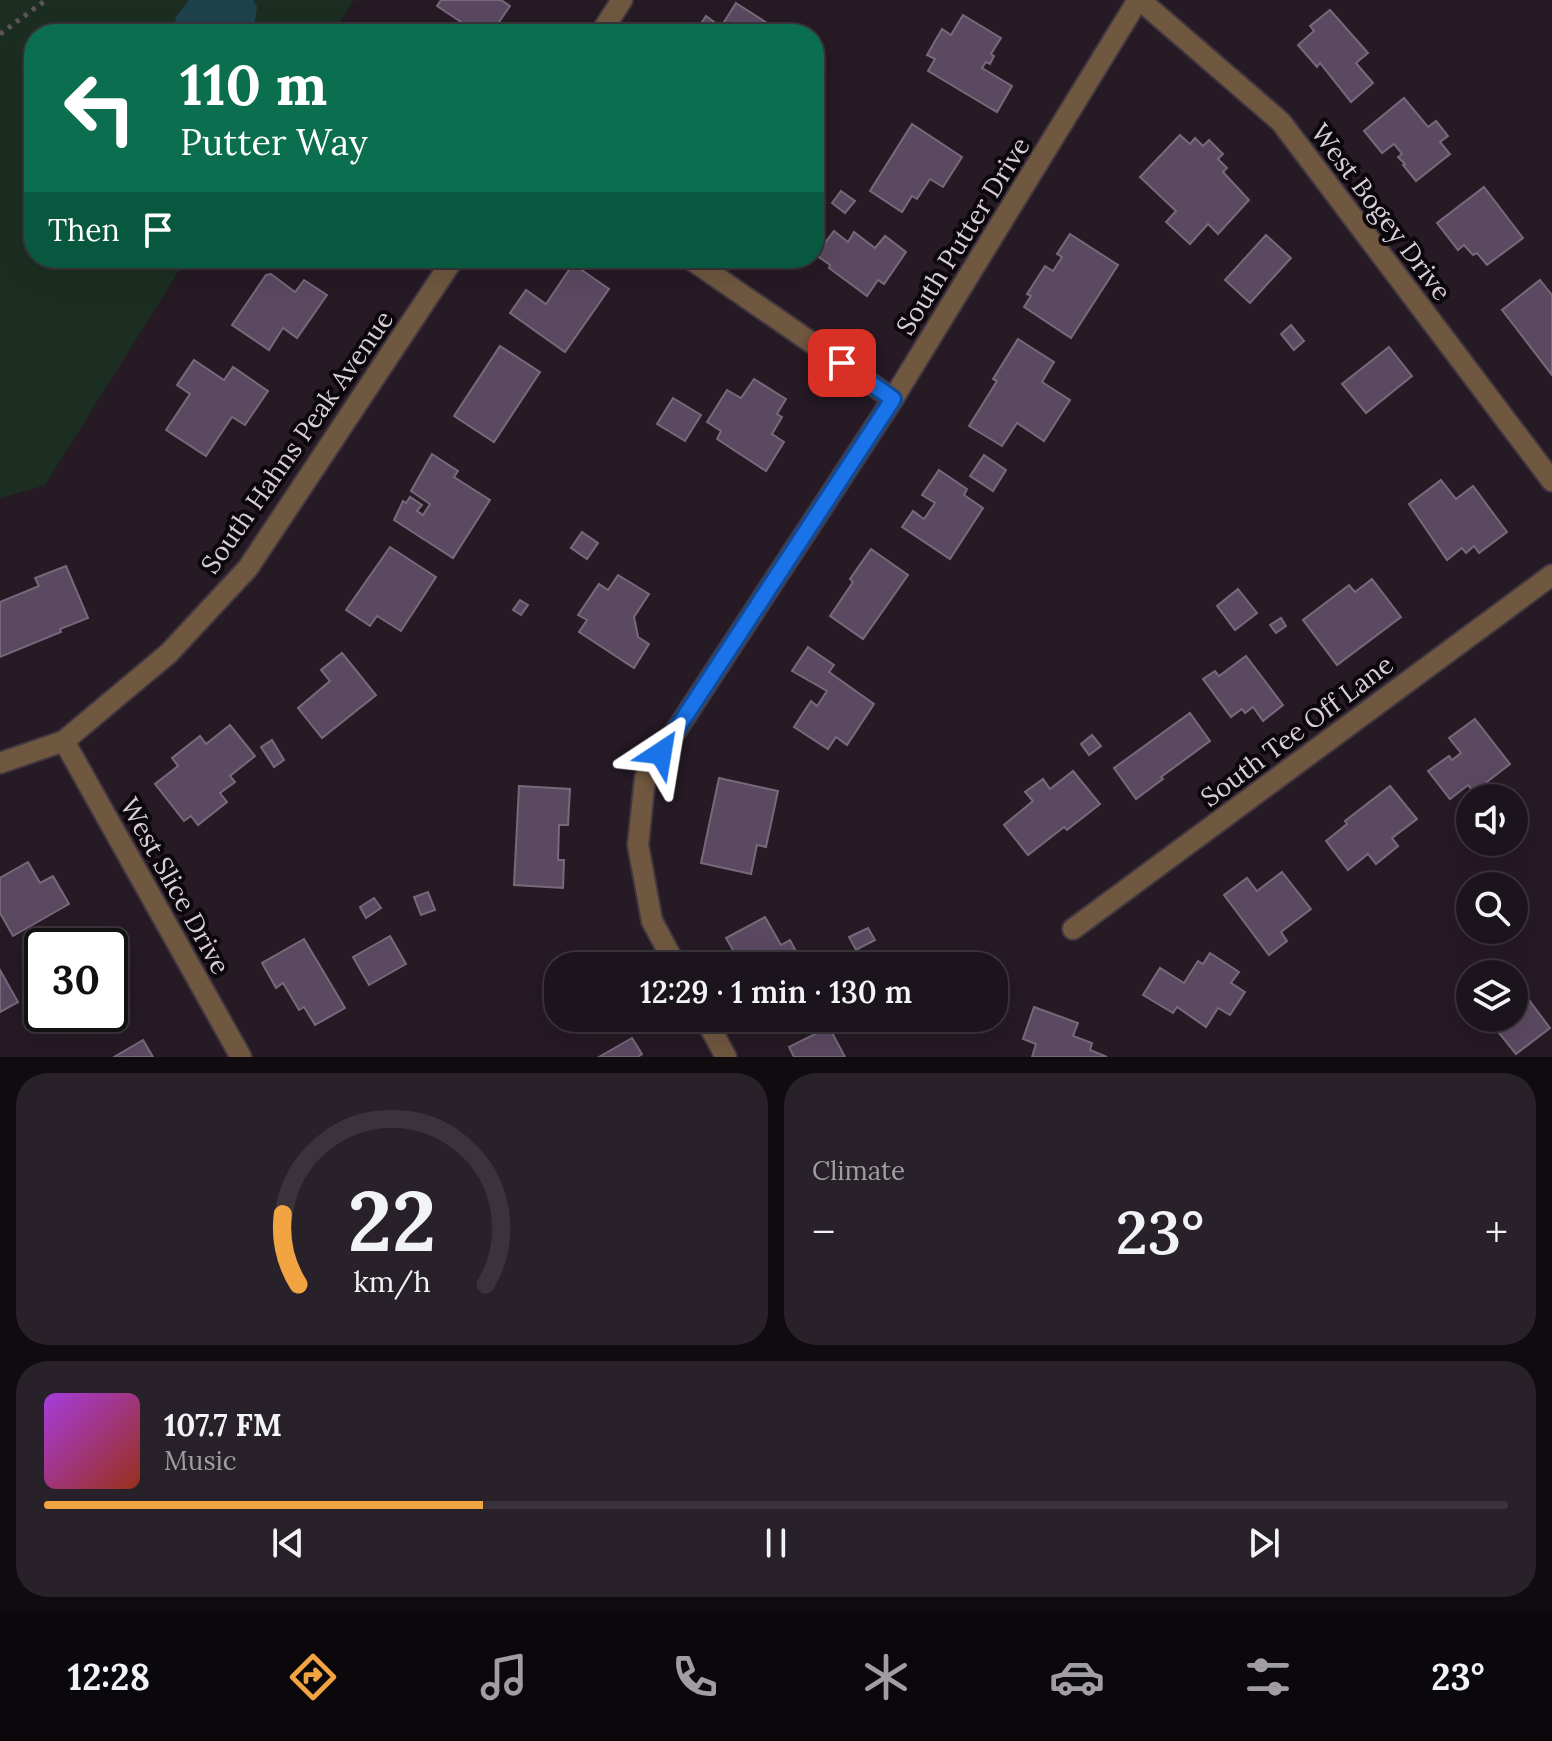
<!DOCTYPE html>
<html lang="en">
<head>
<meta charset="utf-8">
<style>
	body { margin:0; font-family:Lora,serif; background:#292129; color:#f1f3f6; height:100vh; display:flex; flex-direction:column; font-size:30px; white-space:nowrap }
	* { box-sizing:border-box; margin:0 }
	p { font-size:26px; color:#a09ea3 }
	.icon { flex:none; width:44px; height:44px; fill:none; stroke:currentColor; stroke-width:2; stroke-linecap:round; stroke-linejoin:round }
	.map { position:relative; height:1057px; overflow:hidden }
	.panel { display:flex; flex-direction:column; gap:16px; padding:16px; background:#0f0b0f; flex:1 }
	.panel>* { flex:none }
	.top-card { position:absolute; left:24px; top:24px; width:800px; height:244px; border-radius:32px; box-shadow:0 8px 32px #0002,0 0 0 2px #3a333b; background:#0b6e4f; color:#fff; overflow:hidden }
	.buttons { position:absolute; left:1456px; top:784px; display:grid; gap:16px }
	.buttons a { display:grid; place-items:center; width:72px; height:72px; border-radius:50%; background:#1c141c; box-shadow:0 8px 32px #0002,0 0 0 2px #3a333b; font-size:40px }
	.speed { position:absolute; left:24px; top:928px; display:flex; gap:16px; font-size:40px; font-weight:700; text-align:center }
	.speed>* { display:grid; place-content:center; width:104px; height:104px; border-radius:50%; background:#1c141c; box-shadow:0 8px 32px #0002,0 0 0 2px #3a333b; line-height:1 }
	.speed .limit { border:4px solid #111; border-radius:12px; background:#fff; color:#111 }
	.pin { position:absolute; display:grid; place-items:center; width:68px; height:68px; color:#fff; margin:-34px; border-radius:16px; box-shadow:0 4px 12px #0006 }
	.me { position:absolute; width:88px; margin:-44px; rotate:33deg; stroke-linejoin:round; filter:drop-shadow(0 0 6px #0008) }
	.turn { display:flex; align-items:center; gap:28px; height:168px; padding:0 24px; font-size:36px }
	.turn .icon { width:104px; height:104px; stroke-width:2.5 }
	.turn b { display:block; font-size:56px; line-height:68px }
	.then { display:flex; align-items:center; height:76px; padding:0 24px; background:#0003; gap:16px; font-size:30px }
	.big { font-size:60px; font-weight:600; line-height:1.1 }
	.panel .widget { flex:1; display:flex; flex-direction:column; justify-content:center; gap:12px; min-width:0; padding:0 28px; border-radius:32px; background:#292129 }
	.panel .dial { align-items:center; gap:0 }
	.dial svg { height:208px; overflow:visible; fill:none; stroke:#3a333b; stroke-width:7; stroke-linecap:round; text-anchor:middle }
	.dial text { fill:#f1f3f6; stroke:none }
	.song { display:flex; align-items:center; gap:24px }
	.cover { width:96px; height:96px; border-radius:12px; background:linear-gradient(135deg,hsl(280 70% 55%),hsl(10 70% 35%)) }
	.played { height:8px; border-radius:4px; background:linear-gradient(90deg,#f3a442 30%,#3a333b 30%) }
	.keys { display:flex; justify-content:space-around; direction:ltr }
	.heat { display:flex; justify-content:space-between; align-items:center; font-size:44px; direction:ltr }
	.panel .tiles { flex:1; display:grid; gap:16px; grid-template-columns:1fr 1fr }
	.widget:last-child { grid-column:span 2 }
	.trip { position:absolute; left:544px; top:952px; width:464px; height:80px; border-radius:32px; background:#1c141c; box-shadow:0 8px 32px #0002,0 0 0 2px #3a333b; font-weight:600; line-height:80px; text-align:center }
	.dock { display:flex; height:128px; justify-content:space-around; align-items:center; background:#0b080b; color:#a09ea3 }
	.dock .icon { width:56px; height:56px }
	.dock .selected { color:#f3a442 }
	.dock b { font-size:36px; color:#f1f3f6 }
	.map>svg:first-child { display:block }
</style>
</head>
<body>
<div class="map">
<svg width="1552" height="1057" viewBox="0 0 1552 1057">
	<rect width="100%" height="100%" fill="#261a25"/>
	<!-- green -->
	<path fill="#1c2e22" d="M0,0H354L332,34H34V258H187L45,485L0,498Z"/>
	<!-- water -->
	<path fill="#1e424d" d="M189,0H253L257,7L253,34H173L176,17Z"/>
	<!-- building -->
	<g fill="#5b4961" stroke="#766a7a" stroke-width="2">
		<path d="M441,0H501L510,6L497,25L504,30L502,34H462L467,26L437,6Z"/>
		<path d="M736,3L778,30L775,34H694L706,16L721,27Z"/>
		<path d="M1330,10L1368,53L1356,63L1373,83L1351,102L1320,63L1317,67L1298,45L1314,31L1310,26Z"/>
		<path d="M963,15L1001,38L991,54L994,56L990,64L986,62L982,68L1012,86L997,112L928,71L935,59L927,55L942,29L951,35Z"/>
		<path d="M1404,98L1428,127L1436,121L1448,136L1440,142L1450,154L1416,181L1403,165L1405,164L1398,157L1402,154L1394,144L1382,153L1364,131Z"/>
		<path d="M912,124L962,157L943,187L930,179L917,199L912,196L902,212L870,191Z"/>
		<path d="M1180,135L1190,144L1195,138L1203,146L1209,140L1223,154L1218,159L1227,168L1223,172L1249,200L1218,234L1208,224L1190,244L1166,222L1176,211L1140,177Z"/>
		<path d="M1484,187L1523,238L1487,265L1477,253L1473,255L1464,245L1458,250L1437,223Z"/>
		<path d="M841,191L855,201L845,213L832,203Z"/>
		<path d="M834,231L848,242L854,232L875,248L885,236L906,252L884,284L878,280L867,296L829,268L830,265L816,255Z"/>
		<path d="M1070,234L1118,265L1071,338L1024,307L1031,296L1027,294L1045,266L1053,271L1062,257L1057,254Z"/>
		<path d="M1266,235L1291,258L1250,303L1225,280Z"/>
		<path d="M573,264L609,289L565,352L510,313L526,290L546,304Z"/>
		<path d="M271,274L295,292L304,280L327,295L297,338L283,328L269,350L232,325L266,275Z"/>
		<path d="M1540,280L1552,295V375L1502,310Z"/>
		<path d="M1291,325L1304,341L1294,350L1281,334Z"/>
		<path d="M1018,339L1054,362L1042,382L1070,400L1044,441L1017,423L1002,446L969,426L997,381L993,379Z"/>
		<path d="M500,346L540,372L494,442L454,416Z"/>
		<path d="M1389,347L1412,376L1366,413L1342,384Z"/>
		<path d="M194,360L224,380L233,367L268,391L245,425L232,417L206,456L166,430L190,394L177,385Z"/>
		<path d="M754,379L786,399L777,414L782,417L772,434L784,442L766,471L717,439L721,431L707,422L727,390L741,398Z"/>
		<path d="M673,398L701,415L685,441L657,424Z"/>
		<path d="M432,454L458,471L454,477L490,500L453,558L394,520L403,501L406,503L410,497L422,505L417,511L423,515L430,504L411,491Z"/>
		<path d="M984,455L1006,470L993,491L970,476Z"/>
		<path d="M939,470L967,489L964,495L983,508L950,559L902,527L913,511L924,519L935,503L922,495Z"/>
		<path d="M1441,480L1456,499L1473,486L1507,532L1479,553L1474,546L1466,553L1462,548L1447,560L1409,504Z"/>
		<path d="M582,532L598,543L587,559L571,548Z"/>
		<path d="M390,547L436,577L401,631L377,616L370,626L346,610Z"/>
		<path d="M871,549L908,575L863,639L830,616L853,582L850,579Z"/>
		<path d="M66,566L88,618L60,629L61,632L0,657V602L39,586L35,578Z"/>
		<path d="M618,575L649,594L634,617L638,637L649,644L634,668L579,632L587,620L578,615L599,584L608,590Z"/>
		<path d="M1372,579L1401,617L1337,665L1303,620L1349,585L1355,592Z"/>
		<path d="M1238,589L1257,613L1235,630L1217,606Z"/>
		<path d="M520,600L528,605L521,615L513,610Z"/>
		<path d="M1281,618L1286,626L1276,633L1270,625Z"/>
		<path d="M808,647L834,665L829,672L874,704L847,745L836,737L828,749L794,727L811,701L817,706L827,691L792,671Z"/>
		<path d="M342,653L376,695L322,738L298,708L330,681L321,670Z"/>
		<path d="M1246,656L1283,705L1263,721L1253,707L1245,713L1242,709L1231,717L1203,679L1215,671L1219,676Z"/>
		<path d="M1190,713L1210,741L1161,777L1163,779L1136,799L1114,768Z"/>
		<path d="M1475,719L1510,764L1474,792L1468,785L1450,799L1428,771L1449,756L1452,760L1461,753L1449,738Z"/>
		<path d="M230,725L255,756L230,776L235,782L220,793L227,802L198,825L191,816L184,821L155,784L178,766L172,758L200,736L206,744Z"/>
		<path d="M1092,735L1101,746L1089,755L1081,744Z"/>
		<path d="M272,740L284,760L274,767L261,747Z"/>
		<path d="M1073,771L1100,804L1067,830L1064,827L1028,855L1004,825L1033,801L1025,792L1043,779L1050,789Z"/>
		<path d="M719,778L778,791L766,847L757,845L751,874L701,863Z"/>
		<path d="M519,786L570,789L568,825H559L558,860H564L563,888L514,885Z"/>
		<path d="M1390,786L1417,819L1392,838L1398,846L1376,864L1368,854L1348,870L1326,841L1347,824L1345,821Z"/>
		<path d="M28,862L40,883L53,876L69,904L13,936L0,913V878Z"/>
		<path d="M1282,872L1311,909L1281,932L1287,941L1269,955L1224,895L1247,878L1257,891Z"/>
		<path d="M428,892L435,910L421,915L414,897Z"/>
		<path d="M374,898L381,908L366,918L360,907Z"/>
		<path d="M765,917L781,945L790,940L804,966H742L726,938Z"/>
		<path d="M868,928L875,940L856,950L849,937Z"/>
		<path d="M390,936L406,964L369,985L353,957Z"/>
		<path d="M304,939L345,1008L315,1025L304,1007L299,1010L283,983L276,988L262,963Z"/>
		<path d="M1210,953L1239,972L1231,983L1245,992L1230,1015L1218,1008L1206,1027L1177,1007L1173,1013L1143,995L1160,968L1184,983L1198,961L1203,964Z"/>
		<path d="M114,966L129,992L110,1002V968Z"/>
		<path d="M0,970L18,1002L0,1012Z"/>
		<path d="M1526,996L1550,1028L1516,1054L1491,1023L1498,1018H1514V1006Z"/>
		<path d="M1034,1007L1078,1023L1073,1036L1092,1043L1090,1050L1107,1057H1032L1036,1044L1023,1039Z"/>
		<path d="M44,1014H89L60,1030L52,1015L46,1018Z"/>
		<path d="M829,1027L845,1057H794L789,1047Z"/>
		<path d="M632,1038L642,1054L638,1057H599Z"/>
		<path d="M143,1040L153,1057H114Z"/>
	</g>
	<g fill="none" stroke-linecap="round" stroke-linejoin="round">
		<!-- street casing -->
		<g stroke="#423741" stroke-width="24">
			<g id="street">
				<path d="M1140,0L1281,122L1552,481"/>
				<path d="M600,34L622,0"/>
				<path d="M689,258L893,399"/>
				<path d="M64,741L241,1057"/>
				<path d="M0,763L64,741L169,653L248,568L454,258"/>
				<path d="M1073,929L1552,575"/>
				<path d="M676,966L652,921L638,845L645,778L893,399L1138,0"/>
				<path d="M705,1018L726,1057"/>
			</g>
		</g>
		<!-- path -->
		<path stroke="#5f545e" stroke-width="5" stroke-dasharray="4 6" stroke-linecap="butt" d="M0,34L46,0"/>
		<!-- street -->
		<use href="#street" stroke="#705840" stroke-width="20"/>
	</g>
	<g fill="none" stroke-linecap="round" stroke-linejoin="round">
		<!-- route casing -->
		<g stroke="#114b97" stroke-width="20">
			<path id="route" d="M661,753L893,399L842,363"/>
		</g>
		<!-- route -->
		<use href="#route" stroke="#1a73e8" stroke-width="14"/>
	</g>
	<g text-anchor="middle" stroke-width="8" stroke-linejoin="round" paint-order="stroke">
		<!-- street labels -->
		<g font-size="26" fill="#d7cfd7" stroke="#0c070b">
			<text transform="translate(1381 212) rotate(53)" y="9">West Bogey Drive</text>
			<text transform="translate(963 236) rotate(-58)" y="9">South Putter Drive</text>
			<text transform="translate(297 442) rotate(-55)" y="9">South Hahns Peak Avenue</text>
			<text transform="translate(1297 731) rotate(-37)" y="9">South Tee Off Lane</text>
			<text transform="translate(175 886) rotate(61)" y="9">West Slice Drive</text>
		</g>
	</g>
</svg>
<div class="buttons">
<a><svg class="icon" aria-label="sound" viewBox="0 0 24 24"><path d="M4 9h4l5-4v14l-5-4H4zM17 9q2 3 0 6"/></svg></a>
<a><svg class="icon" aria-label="search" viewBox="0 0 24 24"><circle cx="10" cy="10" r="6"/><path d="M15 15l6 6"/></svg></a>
<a><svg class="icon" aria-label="layers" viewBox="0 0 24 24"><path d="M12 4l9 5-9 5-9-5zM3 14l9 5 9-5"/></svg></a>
</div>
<div class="speed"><div class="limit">30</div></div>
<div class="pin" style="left:842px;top:363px;background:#d93025"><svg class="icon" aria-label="arrive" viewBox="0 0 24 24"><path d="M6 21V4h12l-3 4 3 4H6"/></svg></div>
<svg class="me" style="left:661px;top:753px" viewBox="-20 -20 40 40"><path d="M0-17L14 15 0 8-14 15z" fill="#1a73e8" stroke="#fff" stroke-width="4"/></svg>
<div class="trip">12:29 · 1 min · 130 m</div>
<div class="top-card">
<div class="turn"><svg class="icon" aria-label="left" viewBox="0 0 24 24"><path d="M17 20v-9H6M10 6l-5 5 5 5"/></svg><div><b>110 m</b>Putter Way</div></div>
<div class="then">Then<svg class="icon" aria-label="arrive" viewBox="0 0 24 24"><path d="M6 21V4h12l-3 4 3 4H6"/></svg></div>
</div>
</div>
<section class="panel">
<div class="tiles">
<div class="widget dial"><svg viewBox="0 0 100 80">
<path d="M14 69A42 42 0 1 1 86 69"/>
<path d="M14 69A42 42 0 0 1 8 42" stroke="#f3a442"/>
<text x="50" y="56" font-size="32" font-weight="700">22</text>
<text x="50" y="72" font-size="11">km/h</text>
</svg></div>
<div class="widget"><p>Climate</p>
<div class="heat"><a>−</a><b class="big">23°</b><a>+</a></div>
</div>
<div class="widget">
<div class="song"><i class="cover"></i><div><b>107.7 FM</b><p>Music</p></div></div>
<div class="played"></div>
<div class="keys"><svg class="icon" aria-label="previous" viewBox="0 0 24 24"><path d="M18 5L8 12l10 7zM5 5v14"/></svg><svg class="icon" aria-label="pause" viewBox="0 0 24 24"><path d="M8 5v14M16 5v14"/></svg><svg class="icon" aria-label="next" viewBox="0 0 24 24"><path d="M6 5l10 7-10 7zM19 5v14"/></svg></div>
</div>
</div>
</section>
<nav class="dock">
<b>12:28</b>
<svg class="icon selected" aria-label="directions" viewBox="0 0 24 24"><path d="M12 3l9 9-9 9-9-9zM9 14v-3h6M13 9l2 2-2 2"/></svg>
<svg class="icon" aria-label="music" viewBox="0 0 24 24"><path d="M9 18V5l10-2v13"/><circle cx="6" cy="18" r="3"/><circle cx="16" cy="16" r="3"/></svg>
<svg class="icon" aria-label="phone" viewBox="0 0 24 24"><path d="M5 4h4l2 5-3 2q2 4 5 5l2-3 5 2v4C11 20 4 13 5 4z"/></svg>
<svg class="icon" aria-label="climate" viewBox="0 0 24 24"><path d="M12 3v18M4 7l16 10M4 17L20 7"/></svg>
<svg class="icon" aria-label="car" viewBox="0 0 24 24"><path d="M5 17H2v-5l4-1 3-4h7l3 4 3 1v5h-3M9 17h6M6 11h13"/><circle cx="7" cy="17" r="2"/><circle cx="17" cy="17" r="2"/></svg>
<svg class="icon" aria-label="filters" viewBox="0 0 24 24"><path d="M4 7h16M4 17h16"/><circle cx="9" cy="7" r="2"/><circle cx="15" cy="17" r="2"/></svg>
<b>23°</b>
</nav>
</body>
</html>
